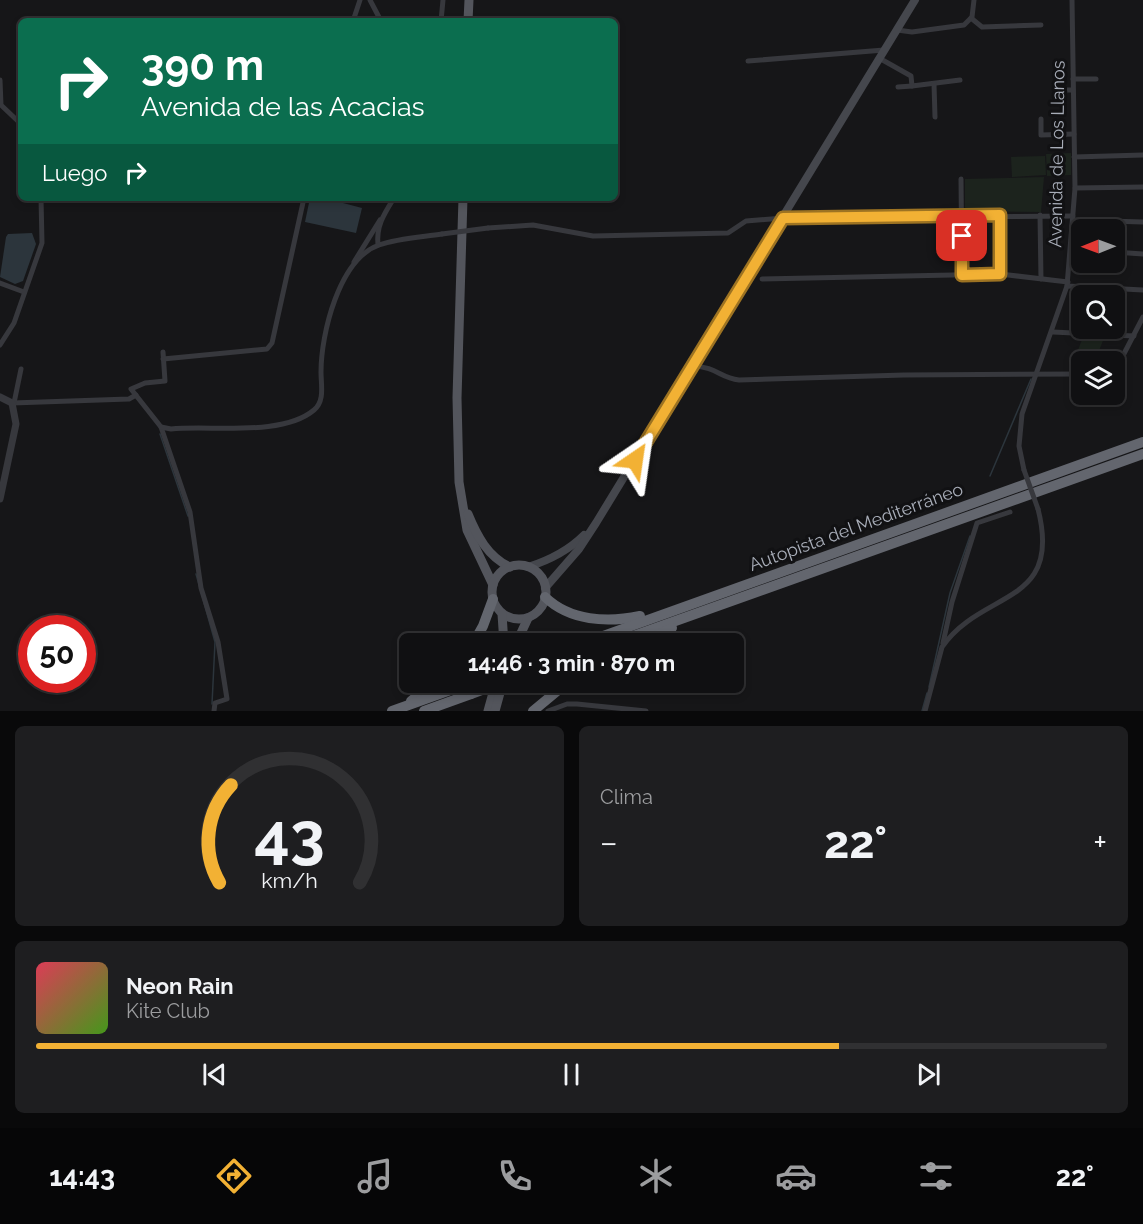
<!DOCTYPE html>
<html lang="es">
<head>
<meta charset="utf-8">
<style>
	body { margin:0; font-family:Raleway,sans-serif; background:#1e1e20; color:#f1f3f6; height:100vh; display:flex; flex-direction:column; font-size:22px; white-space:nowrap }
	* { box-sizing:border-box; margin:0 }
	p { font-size:20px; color:#9c9d9f }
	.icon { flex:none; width:33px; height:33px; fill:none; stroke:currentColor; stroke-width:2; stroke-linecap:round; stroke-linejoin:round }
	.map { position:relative; height:711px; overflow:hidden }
	.side { display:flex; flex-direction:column; gap:15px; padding:15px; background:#09090a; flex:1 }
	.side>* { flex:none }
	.top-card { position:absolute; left:18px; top:18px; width:600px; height:183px; border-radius:9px; box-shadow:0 3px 9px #0003,0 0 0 2px #303032; background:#0b6e4f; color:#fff; overflow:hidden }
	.needle { width:39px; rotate:269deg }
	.controls { position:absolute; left:1071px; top:219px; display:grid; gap:12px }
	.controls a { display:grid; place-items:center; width:54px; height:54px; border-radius:9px; background:#101012; box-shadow:0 3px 9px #0003,0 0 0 2px #303032; font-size:30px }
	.speed { position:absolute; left:18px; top:615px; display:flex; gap:12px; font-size:30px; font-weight:700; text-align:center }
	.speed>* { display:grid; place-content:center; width:78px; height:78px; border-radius:50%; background:#101012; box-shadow:0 3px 9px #0003,0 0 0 2px #303032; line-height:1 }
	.speed .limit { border:9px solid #d22; background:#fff; color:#111 }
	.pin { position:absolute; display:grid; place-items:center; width:51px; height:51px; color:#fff; margin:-26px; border-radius:12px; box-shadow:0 3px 9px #0006 }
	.me { position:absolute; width:66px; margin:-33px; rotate:32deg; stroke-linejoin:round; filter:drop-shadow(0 0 4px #0008) }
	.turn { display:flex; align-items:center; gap:21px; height:126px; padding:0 24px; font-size:27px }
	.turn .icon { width:78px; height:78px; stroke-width:2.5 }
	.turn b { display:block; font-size:42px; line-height:51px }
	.then { display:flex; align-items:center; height:57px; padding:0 24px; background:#0003; gap:12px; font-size:22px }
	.big { font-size:45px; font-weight:700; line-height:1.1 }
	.side .card { flex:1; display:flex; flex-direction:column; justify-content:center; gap:9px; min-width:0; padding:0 21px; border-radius:9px; background:#1e1e20 }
	.side .dial { align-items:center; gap:0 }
	.dial svg { height:156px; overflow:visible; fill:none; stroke:#303032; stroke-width:7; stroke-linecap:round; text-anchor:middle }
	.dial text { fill:#f1f3f6; stroke:none }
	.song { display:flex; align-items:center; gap:18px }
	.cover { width:72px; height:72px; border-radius:9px; background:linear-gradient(135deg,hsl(350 70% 55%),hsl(100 70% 35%)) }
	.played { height:6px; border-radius:3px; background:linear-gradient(90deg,#f2b134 75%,#303032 75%) }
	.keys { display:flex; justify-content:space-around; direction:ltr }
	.heat { display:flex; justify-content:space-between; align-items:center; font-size:33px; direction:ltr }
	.side .tiles { flex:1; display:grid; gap:15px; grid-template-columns:1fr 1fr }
	.card:last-child { grid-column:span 2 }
	.trip { position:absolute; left:399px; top:633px; width:345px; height:60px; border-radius:9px; background:#101012; box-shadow:0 3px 9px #0003,0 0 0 2px #303032; font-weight:700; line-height:60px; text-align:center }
	.tab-bar { display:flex; height:96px; justify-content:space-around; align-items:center; background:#060607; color:#9c9d9f }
	.tab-bar .icon { width:42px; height:42px }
	.tab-bar .on { color:#f2b134 }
	.tab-bar b { font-size:27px; color:#f1f3f6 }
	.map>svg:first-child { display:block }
</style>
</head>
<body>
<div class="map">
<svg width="1143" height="711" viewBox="0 0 1143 711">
	<rect width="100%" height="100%" fill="#161618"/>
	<!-- green -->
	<g fill="#1c231d">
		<path d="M1071,153V175L1047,176L1046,154Z"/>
		<path d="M1045,156L1046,175L1012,177L1011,157Z"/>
		<path d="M1044,177L1041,212L965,211V179Z"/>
		<path d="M1083,337L1104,338L1095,361L1082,362L1081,371H1070Z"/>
	</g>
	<!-- water -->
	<g fill="#2c353c">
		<path d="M310,198H324L362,208L356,233L305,222Z"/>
		<path d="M32,233L36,244L23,281L15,284L0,277L6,237L8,234Z"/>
	</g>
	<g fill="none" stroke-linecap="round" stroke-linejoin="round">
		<!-- stream -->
		<g stroke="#2c353c" stroke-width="1.5">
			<path d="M160,434L188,516"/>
			<path d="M990,476L1031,379"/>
			<path d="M196,574L215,642L212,704"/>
			<path d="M929,687L950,593L970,536"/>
			<path d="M922,711L927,693"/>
		</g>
		<!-- minor -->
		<g stroke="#37383d" stroke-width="5">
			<path d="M370,0L381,21"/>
			<path d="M971,18L982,27L1041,25"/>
			<path d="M353,21L360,0"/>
			<path d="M441,21L443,0"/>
			<path d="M897,30L912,32L964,25L972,17L974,0"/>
			<path d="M879,58L911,76L912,86L960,80"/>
			<path d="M748,61L884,50"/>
			<path d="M1073,79H1096"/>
			<path d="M0,80L1,105L21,124"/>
			<path d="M934,84L935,117"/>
			<path d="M898,87L912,86"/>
			<path d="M1059,90H1073"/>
			<path d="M1041,119V135L1074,134"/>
			<path d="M1074,157L1143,155"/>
			<path d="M961,179L962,275"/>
			<path d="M1075,188L1143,187"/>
			<path d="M1000,215V274"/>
			<path d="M1040,215L1041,279"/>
			<path d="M1073,220L1143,222"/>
			<path d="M488,228L533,225L593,236L728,233L746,221L783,218L1073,216"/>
			<path d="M378,245C376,226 384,214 394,198"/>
			<path d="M1071,250H1082"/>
			<path d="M1114,252L1143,254"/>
			<path d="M354,262L380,220"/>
			<path d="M762,279L1000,274L1068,282"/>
			<path d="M0,283L24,292"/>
			<path d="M1067,286L1143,290"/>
			<path d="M1053,332L1134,336"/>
			<path d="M0,345L14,323L42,243L41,198"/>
			<path d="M163,352L165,381L145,383L131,389L161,427L190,512L201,588L218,642L227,699L215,703L214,711"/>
			<path d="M163,359L267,349L272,343L304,198"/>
			<path d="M693,366C717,367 720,378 739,380L904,375L1082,374"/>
			<path d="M1114,373L1143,317"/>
			<path d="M12,403L129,399L136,395"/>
			<path d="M14,403L21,369"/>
			<path d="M161,427L171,429C211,425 282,437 314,410C325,401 321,385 321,372C321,334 339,259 379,245C398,238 422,237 442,234"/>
			<path d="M1024,470L1019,446L1022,414L1067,286L1075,188L1072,0"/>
			<path d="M943,643L952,602L977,523L1010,512"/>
			<path d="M548,711L567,704H577L646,711"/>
			<path d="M925,711L942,647C982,589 1063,607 1038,509"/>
		</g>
		<!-- tertiary -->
		<path stroke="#37383d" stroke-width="7" d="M0,397L12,403L16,424L0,499"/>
		<!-- secondary -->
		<g stroke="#45474d" stroke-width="8">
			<path d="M528,567C550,560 568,551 584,535"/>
			<path d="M545,588L579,549L596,523L915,0"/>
		</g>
		<!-- primary -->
		<g stroke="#53555c" stroke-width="9">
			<path d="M468,21L469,0"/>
			<path d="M463,198L457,398L459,482L467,530L493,585"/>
			<path d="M468,514C477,536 488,557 510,567"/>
			<circle cx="519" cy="592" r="27"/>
			<path d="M502,614L504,644"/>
			<path d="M516,644L528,618"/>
			<path d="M488,711L496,682"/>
			<path d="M495,711L503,682"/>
		</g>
		<!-- motorway -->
		<g stroke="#63666e" stroke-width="10">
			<path d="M545,597C570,621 607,623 640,616"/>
			<path d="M473,644L483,626L493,599"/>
			<path d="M581,644L1143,442"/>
			<path d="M611,644L1143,454"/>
			<path d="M640,644L672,628"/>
			<path d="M411,701L434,682"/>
			<path d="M392,711L473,682"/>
			<path d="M424,711L471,694"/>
			<path d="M533,711L568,682"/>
		</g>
		<!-- minor-bridge -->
		<g stroke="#37383d" stroke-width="5">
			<path d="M442,234L488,228"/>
			<path d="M1024,470L1038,509"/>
		</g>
		<!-- motorway-bridge -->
		<path stroke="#63666e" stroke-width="10" d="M471,694L503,682"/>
	</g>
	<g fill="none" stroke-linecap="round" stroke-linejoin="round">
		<!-- route casing -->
		<g stroke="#9d7322" stroke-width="15">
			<path id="route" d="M635,460L783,218L1000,215V274L962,275V236"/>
		</g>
		<!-- route -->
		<use href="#route" stroke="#f2b134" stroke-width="10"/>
	</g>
	<g text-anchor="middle" stroke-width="6" stroke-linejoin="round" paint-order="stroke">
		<!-- street labels -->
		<g font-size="18" fill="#a8adb8" stroke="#111113">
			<text transform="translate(1057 154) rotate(-89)" y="6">Avenida de Los Llanos</text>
			<text transform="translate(856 527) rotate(-20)" y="6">Autopista del Mediterráneo</text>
		</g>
	</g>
</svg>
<div class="controls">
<a><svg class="needle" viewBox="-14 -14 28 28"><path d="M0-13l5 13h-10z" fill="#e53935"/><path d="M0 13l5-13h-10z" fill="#9c9d9f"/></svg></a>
<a><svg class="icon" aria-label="search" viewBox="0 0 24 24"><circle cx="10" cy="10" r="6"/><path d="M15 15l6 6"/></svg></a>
<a><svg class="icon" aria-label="layers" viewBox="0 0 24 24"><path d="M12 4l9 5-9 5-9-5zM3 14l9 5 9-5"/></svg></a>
</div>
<div class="speed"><div class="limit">50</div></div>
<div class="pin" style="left:962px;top:236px;background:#d93025"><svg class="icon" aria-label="arrive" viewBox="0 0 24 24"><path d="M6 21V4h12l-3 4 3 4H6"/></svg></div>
<svg class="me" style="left:635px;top:460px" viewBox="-20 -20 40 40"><path d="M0-17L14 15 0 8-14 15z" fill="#f2b134" stroke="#fff" stroke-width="4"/></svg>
<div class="trip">14:46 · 3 min · 870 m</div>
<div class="top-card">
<div class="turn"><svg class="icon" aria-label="right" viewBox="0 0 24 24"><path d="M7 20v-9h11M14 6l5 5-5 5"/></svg><div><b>390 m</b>Avenida de las Acacias</div></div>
<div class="then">Luego<svg class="icon" aria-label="right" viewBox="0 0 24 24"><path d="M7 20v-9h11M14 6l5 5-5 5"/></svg></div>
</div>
</div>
<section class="side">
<div class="tiles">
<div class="card dial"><svg viewBox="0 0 100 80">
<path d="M14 69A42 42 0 1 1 86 69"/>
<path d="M14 69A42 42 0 0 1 20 19" stroke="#f2b134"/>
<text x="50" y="56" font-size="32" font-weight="700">43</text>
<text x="50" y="72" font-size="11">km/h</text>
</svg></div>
<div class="card"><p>Clima</p>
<div class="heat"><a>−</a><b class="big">22°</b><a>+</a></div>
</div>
<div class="card">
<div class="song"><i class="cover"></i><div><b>Neon Rain</b><p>Kite Club</p></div></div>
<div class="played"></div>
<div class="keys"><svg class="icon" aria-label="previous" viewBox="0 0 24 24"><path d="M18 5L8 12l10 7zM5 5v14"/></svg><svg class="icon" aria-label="pause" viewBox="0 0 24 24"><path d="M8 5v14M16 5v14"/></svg><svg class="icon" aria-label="next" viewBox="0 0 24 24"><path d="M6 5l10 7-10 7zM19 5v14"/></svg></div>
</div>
</div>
</section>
<nav class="tab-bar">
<b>14:43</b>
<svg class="icon on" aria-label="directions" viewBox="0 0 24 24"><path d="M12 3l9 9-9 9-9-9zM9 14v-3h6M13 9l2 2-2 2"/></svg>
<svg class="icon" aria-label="music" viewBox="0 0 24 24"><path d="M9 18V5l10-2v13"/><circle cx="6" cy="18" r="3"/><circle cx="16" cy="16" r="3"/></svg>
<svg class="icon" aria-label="phone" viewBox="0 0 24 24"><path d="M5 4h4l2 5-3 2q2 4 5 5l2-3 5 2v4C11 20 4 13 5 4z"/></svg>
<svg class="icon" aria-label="climate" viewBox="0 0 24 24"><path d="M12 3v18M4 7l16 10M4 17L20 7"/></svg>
<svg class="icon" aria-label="car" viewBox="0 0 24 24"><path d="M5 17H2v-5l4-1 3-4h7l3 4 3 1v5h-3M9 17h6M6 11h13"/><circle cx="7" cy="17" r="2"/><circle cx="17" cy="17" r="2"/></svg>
<svg class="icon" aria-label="filters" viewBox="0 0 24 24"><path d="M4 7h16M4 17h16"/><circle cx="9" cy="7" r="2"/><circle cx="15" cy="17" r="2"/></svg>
<b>22°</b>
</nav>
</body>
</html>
